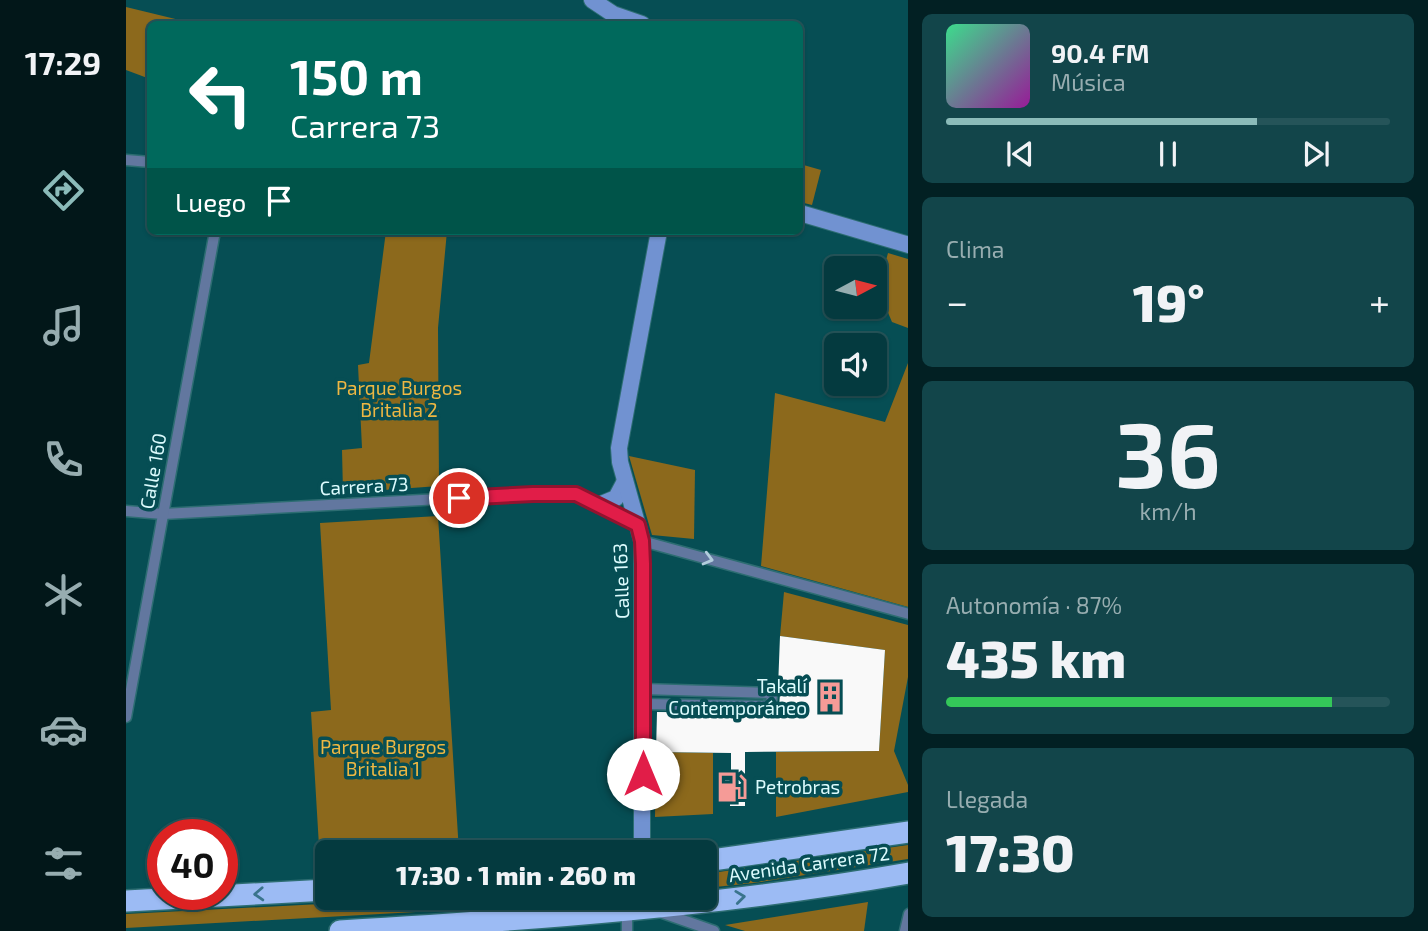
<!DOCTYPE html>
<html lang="es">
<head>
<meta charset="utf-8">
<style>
	body { margin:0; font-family:"Exo 2",sans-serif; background:#12454a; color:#f1f3f6; height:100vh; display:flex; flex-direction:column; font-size:26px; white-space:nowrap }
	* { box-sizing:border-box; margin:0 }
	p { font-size:23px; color:#97adb0 }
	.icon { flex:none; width:38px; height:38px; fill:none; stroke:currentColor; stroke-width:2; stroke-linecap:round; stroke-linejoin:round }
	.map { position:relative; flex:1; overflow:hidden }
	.details { display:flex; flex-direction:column; gap:14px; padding:14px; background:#022023; width:520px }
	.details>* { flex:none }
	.top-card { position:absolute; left:21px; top:21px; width:656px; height:214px; border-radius:10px; box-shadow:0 2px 5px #0004,0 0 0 2px #255459; background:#00695c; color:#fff; overflow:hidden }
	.needle { width:46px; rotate:83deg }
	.fabs { position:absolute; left:698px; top:256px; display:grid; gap:14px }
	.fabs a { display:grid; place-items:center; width:63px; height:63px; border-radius:10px; background:#043a3f; box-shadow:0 2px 5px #0004,0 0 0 2px #255459; font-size:35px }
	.speed { position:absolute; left:21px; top:819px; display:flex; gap:14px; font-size:35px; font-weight:700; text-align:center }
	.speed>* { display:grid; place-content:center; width:91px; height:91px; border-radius:50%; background:#043a3f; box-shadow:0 2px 5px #0004,0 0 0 2px #255459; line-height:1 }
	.speed .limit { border:10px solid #d22; background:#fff; color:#111 }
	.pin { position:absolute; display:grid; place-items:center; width:60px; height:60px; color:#fff; margin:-30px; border:4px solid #fff; border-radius:50%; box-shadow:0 2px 7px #0007 }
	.me { position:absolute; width:77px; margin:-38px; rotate:0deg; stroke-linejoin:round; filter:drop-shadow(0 0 5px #0008) }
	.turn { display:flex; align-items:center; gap:24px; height:147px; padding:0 28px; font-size:32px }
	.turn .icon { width:91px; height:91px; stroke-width:2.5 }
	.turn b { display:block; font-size:49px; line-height:60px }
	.then { display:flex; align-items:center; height:66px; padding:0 28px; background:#0003; gap:14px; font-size:26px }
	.big { font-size:52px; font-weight:800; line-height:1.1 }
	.details .tile { flex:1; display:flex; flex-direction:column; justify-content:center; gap:10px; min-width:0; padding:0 24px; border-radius:10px; background:#12454a }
	.details .dial { align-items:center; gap:0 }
	.dial b { font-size:91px; line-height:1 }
	.song { display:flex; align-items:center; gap:21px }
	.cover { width:84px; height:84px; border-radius:10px; background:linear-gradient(135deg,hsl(150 70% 55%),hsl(300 70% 35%)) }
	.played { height:7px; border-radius:4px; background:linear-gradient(90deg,#8bbbb9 70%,#255459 70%) }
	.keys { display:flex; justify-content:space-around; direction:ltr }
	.heat { display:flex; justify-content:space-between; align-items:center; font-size:38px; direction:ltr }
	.charge { height:10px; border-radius:5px; background:linear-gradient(90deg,#34c759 87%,#255459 0) }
	.trip { position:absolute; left:189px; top:840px; width:402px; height:70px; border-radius:10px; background:#043a3f; box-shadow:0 2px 5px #0004,0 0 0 2px #255459; font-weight:800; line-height:70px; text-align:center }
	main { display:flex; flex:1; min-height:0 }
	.tabs { display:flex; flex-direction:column; width:126px; justify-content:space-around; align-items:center; background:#021719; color:#97adb0 }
	.tabs .icon { width:49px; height:49px }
	.tabs .current { color:#8bbbb9 }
	.tabs b { font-size:32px; color:#f1f3f6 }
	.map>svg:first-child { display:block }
</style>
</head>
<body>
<main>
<nav class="tabs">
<b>17:29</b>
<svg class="icon current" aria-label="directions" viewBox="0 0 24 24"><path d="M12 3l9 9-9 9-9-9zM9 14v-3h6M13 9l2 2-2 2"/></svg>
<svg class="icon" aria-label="music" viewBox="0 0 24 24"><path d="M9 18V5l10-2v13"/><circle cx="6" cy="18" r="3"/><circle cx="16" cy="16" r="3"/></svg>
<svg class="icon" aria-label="phone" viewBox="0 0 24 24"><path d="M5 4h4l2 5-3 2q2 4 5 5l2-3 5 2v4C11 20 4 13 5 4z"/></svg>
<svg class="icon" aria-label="climate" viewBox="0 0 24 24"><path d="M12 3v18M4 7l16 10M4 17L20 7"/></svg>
<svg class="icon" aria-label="car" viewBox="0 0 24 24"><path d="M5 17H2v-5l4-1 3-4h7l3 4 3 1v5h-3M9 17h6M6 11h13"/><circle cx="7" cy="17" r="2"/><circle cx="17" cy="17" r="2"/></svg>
<svg class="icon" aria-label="filters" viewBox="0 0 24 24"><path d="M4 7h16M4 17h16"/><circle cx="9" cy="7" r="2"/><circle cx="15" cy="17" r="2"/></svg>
</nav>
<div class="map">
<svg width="783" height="931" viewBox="0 0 783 931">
	<rect width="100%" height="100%" fill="#064e54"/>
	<!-- green -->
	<g fill="#8c691c">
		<path d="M0,7L70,24H24V79L0,70Z"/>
		<path d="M674,164L695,170L686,205L674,202Z"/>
		<path d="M260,231H321L312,328L313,486L217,493L216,450L236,448L232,365L243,363Z"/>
		<path d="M762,253L782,259V328L766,322L752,289Z"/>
		<path d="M782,363V607L635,566L649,393L759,422Z"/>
		<path d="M503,456L569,470L568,539L526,535Z"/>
		<path d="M312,516L333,852H201V862L194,863L185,712L205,710L194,523Z"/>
		<path d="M658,592L782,625V677L768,751L782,785V792L650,817V752L753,751L759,650L654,636Z"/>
		<path d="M530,752L587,753V814L529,817Z"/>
		<path d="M782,845V859L628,883L579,888V874Z"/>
		<path d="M310,898H483L362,908L0,928V914Z"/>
		<path d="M742,902L738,931H619L599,925Z"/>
	</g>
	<!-- building -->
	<path fill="#f9f9f9" d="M654,636L759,650L753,751L619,752V806H604V793H592V780H605V753L530,752L531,712L649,713L653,707L654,694L652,688Z"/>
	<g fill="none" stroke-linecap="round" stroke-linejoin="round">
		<!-- street casing -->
		<g stroke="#2d6d72" stroke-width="13">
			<g id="street">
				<path d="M0,160L24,162"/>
				<path d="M0,511L37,514L407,494H450L512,525"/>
				<path d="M516,541L783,614"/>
				<path d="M517,704L645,706L646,693L517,689"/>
				<path d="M0,717L89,231"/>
				<path d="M531,911L588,931"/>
				<path d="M501,931V910"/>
				<path d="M779,931L783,914"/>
			</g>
		</g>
		<!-- secondary casing -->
		<g stroke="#2d6d72" stroke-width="18">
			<g id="secondary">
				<path d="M466,0L487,14L516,24"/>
				<path d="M674,213L783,245"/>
				<path d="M473,505L490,498L499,481"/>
				<path d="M516,852V541L494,462L493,448L533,231"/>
			</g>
		</g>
		<!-- highway casing -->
		<g stroke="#2d6d72" stroke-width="24">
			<g id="highway">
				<path d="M579,861L783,832"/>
				<path d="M0,901L201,890"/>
				<path d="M214,931C404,920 595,906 783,873"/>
			</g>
		</g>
		<!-- street -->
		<use href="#street" stroke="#62779f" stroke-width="10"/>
		<!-- secondary -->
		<use href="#secondary" stroke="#7192d1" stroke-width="16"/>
		<!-- highway -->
		<use href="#highway" stroke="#9cbbf4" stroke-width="21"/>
	</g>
	<!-- one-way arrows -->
	<defs><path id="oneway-chevron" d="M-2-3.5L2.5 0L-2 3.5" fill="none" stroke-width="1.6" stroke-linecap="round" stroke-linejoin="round" transform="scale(1.75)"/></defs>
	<use stroke="#b1cddc" href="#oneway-chevron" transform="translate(582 559) rotate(15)"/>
	<g stroke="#3a748c">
		<use href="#oneway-chevron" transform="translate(133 894) rotate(177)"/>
		<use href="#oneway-chevron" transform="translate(614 897) rotate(-7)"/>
	</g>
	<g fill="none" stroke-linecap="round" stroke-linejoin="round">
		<!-- route casing -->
		<g stroke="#92132f" stroke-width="18">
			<path id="route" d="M333,498L407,494H450L512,525L516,541L517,564V774"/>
		</g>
		<!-- route -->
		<use href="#route" stroke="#e11d48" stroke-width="12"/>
	</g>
	<!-- icons -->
	<defs>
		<g id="building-bare" transform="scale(2.415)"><path d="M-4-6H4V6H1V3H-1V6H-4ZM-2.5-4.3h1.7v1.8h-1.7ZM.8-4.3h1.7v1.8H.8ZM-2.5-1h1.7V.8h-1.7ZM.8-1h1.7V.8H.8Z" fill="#f59b97" stroke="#064e54" stroke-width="2.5" paint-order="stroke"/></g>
		<g id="fuel-bare" transform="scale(2.415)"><path d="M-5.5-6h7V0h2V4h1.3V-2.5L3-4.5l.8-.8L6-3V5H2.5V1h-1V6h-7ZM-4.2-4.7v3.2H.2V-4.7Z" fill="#f59b97" stroke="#064e54" stroke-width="2.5" paint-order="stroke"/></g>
	</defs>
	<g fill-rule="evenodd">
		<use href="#building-bare" x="704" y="697"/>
		<use href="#fuel-bare" x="606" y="787"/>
	</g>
	<g text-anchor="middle" stroke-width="7" stroke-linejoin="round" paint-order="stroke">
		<!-- park labels -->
		<g font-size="19" fill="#edb743" stroke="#064e54">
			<text x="273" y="395">Parque Burgos<tspan x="273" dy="22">Britalia 2</tspan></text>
			<text x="257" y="754">Parque Burgos<tspan x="257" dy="22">Britalia 1</tspan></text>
		</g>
		<!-- street labels -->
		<g font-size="19" fill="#dcfbfd" stroke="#064e54">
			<text transform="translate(27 471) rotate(-80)" y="7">Calle 160</text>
			<text transform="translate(238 486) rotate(-3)" y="7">Carrera 73</text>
			<text transform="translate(495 581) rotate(-92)" y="7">Calle 163</text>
			<text transform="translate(683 864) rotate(-8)" y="7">Avenida Carrera 72</text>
		</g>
		<!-- poi labels -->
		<g font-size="19" fill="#dcfbfd" stroke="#064e54" text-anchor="end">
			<text x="681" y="693">Takalí<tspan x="681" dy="22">Contemporáneo</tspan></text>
			<text x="629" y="794" text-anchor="start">Petrobras</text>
		</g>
	</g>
</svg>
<div class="fabs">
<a><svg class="needle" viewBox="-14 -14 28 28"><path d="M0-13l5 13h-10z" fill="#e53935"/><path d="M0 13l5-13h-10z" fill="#97adb0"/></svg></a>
<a><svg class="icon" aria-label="sound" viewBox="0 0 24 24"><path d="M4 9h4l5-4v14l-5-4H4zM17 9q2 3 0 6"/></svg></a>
</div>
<div class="speed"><div class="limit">40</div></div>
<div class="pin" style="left:333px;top:498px;background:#d93025"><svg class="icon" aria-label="arrive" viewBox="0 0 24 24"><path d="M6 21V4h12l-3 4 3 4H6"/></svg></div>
<svg class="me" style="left:517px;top:774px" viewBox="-20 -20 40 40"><circle r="19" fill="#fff"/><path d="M0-13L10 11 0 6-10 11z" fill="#e11d48"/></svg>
<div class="trip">17:30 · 1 min · 260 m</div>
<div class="top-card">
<div class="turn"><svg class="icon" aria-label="left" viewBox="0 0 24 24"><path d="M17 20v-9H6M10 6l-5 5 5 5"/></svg><div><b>150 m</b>Carrera 73</div></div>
<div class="then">Luego<svg class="icon" aria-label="arrive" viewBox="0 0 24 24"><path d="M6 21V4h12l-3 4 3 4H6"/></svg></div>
</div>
</div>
<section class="details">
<div class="tile">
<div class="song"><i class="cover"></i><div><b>90.4 FM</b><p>Música</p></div></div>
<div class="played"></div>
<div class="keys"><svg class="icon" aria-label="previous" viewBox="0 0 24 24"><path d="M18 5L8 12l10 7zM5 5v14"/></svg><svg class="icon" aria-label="pause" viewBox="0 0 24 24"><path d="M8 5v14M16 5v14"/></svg><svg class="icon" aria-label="next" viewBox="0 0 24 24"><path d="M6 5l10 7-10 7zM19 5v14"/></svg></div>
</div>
<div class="tile"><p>Clima</p>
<div class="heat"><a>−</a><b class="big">19°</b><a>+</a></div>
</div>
<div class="tile dial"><b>36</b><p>km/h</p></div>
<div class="tile"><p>Autonomía · 87%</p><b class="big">435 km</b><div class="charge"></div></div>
<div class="tile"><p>Llegada</p><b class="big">17:30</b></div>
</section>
</main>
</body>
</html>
